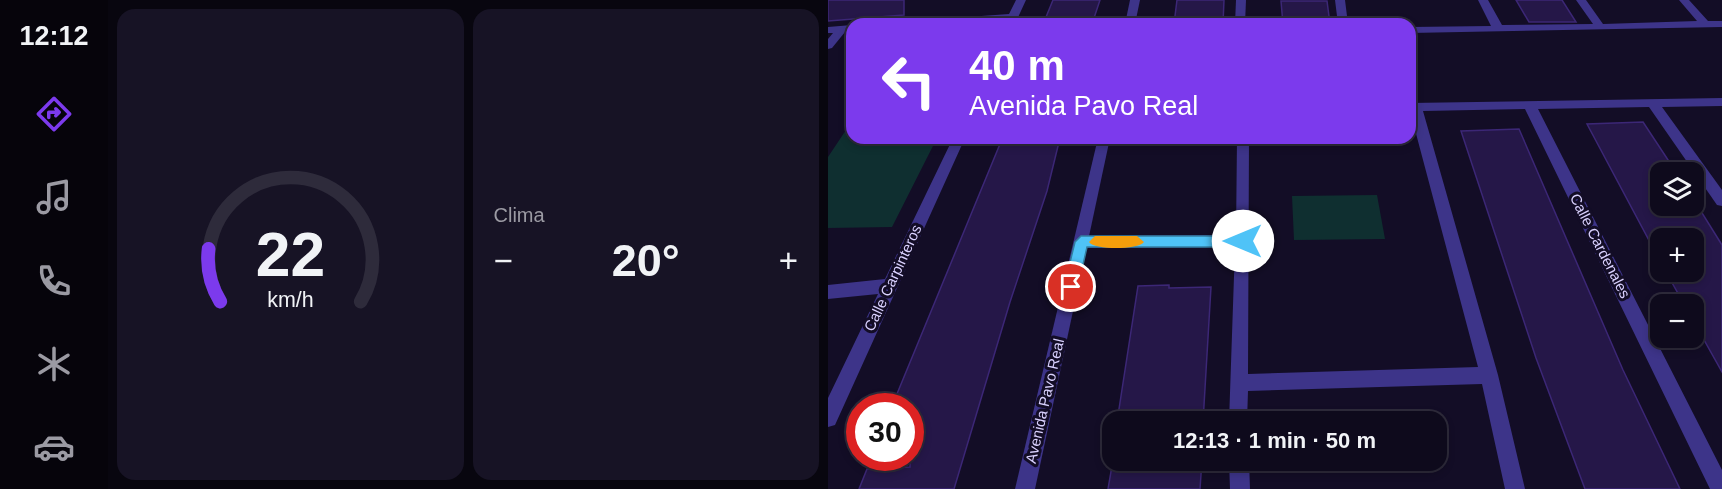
<!DOCTYPE html>
<html lang="es">
<head>
<meta charset="utf-8">
<style>
	body { margin:0; font-family:Helvetica,sans-serif; background:#171325; color:#f1f3f6; height:100vh; display:flex; flex-direction:column; font-size:22px; white-space:nowrap }
	* { box-sizing:border-box; margin:0 }
	p { font-size:20px; color:#9b9aa3 }
	.icon { flex:none; width:33px; height:33px; fill:none; stroke:currentColor; stroke-width:2; stroke-linecap:round; stroke-linejoin:round }
	.map { position:relative; flex:1; overflow:hidden }
	.side { display:flex; flex-direction:column; gap:9px; padding:9px; background:#08060f; width:720px }
	.side>* { flex:none }
	.top-card { position:absolute; left:18px; top:18px; width:570px; height:126px; border-radius:18px; box-shadow:0 3px 9px #0003,0 0 0 2px #2e2b3b; background:#7c3aed; color:#fff; overflow:hidden }
	.controls { position:absolute; left:822px; top:162px; display:grid; gap:12px }
	.controls a { display:grid; place-items:center; width:54px; height:54px; border-radius:12px; background:#0e0a1c; box-shadow:0 3px 9px #0003,0 0 0 2px #2e2b3b; font-size:30px }
	.speed { position:absolute; left:18px; top:393px; display:flex; gap:12px; font-size:30px; font-weight:700; text-align:center }
	.speed>* { display:grid; place-content:center; width:78px; height:78px; border-radius:50%; background:#0e0a1c; box-shadow:0 3px 9px #0003,0 0 0 2px #2e2b3b; line-height:1 }
	.speed .limit { border:9px solid #d22; background:#fff; color:#111 }
	.pin { position:absolute; display:grid; place-items:center; width:51px; height:51px; color:#fff; margin:-26px; border:3px solid #fff; border-radius:50%; box-shadow:0 2px 6px #0007 }
	.me { position:absolute; width:66px; margin:-33px; rotate:270deg; stroke-linejoin:round; filter:drop-shadow(0 0 4px #0008) }
	.turn { display:flex; align-items:center; gap:21px; height:126px; padding:0 24px; font-size:27px }
	.turn .icon { width:78px; height:78px; stroke-width:2.5 }
	.turn b { display:block; font-size:42px; line-height:51px }
	.big { font-size:45px; font-weight:800; line-height:1.1 }
	.side .tile { flex:1; display:flex; flex-direction:column; justify-content:center; gap:9px; min-width:0; padding:0 21px; border-radius:18px; background:#171325 }
	.side .dial { align-items:center; gap:0 }
	.dial svg { height:156px; overflow:visible; fill:none; stroke:#2e2b3b; stroke-width:7; stroke-linecap:round; text-anchor:middle }
	.dial text { fill:#f1f3f6; stroke:none }
	.heat { display:flex; justify-content:space-between; align-items:center; font-size:33px; direction:ltr }
	.side .tiles { flex:1; display:grid; gap:9px; grid-template-columns:repeat(2,1fr) }
	.trip { position:absolute; left:274px; top:411px; width:345px; height:60px; border-radius:18px; background:#0e0a1c; box-shadow:0 3px 9px #0003,0 0 0 2px #2e2b3b; font-weight:800; line-height:60px; text-align:center }
	main { display:flex; flex:1; min-height:0 }
	.menu { display:flex; flex-direction:column; width:108px; justify-content:space-around; align-items:center; background:#06040b; color:#9b9aa3 }
	.menu .icon { width:42px; height:42px }
	.menu .current { color:#7c3aed }
	.menu b { font-size:27px; color:#f1f3f6 }
	.map>svg:first-child { display:block }
</style>
</head>
<body>
<main>
<nav class="menu">
<b>12:12</b>
<svg class="icon current" aria-label="directions" viewBox="0 0 24 24"><path d="M12 3l9 9-9 9-9-9zM9 14v-3h6M13 9l2 2-2 2"/></svg>
<svg class="icon" aria-label="music" viewBox="0 0 24 24"><path d="M9 18V5l10-2v13"/><circle cx="6" cy="18" r="3"/><circle cx="16" cy="16" r="3"/></svg>
<svg class="icon" aria-label="phone" viewBox="0 0 24 24"><path d="M5 4h4l2 5-3 2q2 4 5 5l2-3 5 2v4C11 20 4 13 5 4z"/></svg>
<svg class="icon" aria-label="climate" viewBox="0 0 24 24"><path d="M12 3v18M4 7l16 10M4 17L20 7"/></svg>
<svg class="icon" aria-label="car" viewBox="0 0 24 24"><path d="M5 17H2v-5l4-1 3-4h7l3 4 3 1v5h-3M9 17h6M6 11h13"/><circle cx="7" cy="17" r="2"/><circle cx="17" cy="17" r="2"/></svg>
</nav>
<section class="side">
<div class="tiles">
<div class="tile dial"><svg viewBox="0 0 100 80">
<path d="M14 69A42 42 0 1 1 86 69"/>
<path d="M14 69A42 42 0 0 1 8 42" stroke="#7c3aed"/>
<text x="50" y="56" font-size="32" font-weight="700">22</text>
<text x="50" y="72" font-size="11">km/h</text>
</svg></div>
<div class="tile"><p>Clima</p>
<div class="heat"><a>−</a><b class="big">20°</b><a>+</a></div>
</div>
</div>
</section>
<div class="map">
<svg width="894" height="489" viewBox="0 0 894 489">
	<rect width="100%" height="100%" fill="#130d26"/>
	<!-- green -->
	<g fill="#0f2f30">
		<path d="M24,121V138H109L64,227L0,228V157Z"/>
		<path d="M549,195L557,239L466,240L464,196Z"/>
	</g>
	<!-- building -->
	<g fill="#251748" stroke="#3c2776" stroke-width="1.5">
		<path d="M0,0H76V15L0,21Z"/>
		<path d="M225,0H272L265,21L216,22Z"/>
		<path d="M349,0H396L395,24H346Z"/>
		<path d="M688,0H734L748,22H701Z"/>
		<path d="M453,1H499L502,24H455Z"/>
		<path d="M815,122L848,172H832V206H866V200L894,245V372L866,322V304H856L838,272H866V238H832V261L759,124Z"/>
		<path d="M691,129L795,370L852,489H757L708,358L633,131Z"/>
		<path d="M231,142L219,191L182,302L126,489H31L39,469L82,467V406H64L172,144Z"/>
		<path d="M341,285V288L383,287L375,422H289L310,286Z"/>
		<path d="M285,460H374L372,489H280Z"/>
	</g>
	<g fill="none" stroke-linecap="round" stroke-linejoin="round">
		<!-- minor -->
		<g fill="#3d3489" fill-rule="evenodd">
			<path d="M188,0H198L187,24H177L178,21L79,24L84,21L181,14Z"/>
			<path d="M408,0H418L417,24H407Z"/>
			<path d="M507,0H517L520,24H510Z"/>
			<path d="M650,0H660L674,25L765,24L748,0H758L775,24L869,21L851,0H861L880,21H894V27L582,33V27L663,26Z"/>
			<path d="M24,25V31L17,32L4,48L0,49V39L5,33H0V27Z"/>
			<path d="M894,98V106L834,107L894,190V206L889,205L821,107L710,109L894,470V489H882L697,109L595,111L670,375L697,489H677L654,384L420,391L419,422H401L407,247L253,248L248,246L246,242L248,238L253,236L408,235L409,138H421L420,374L650,367L582,111V103Z"/>
			<path d="M125,138H137L7,425L0,427V398L50,294L0,299V285L57,279Z"/>
			<path d="M401,460H421L422,489H402Z"/>
		</g>
		<!-- tertiary -->
		<g fill="#3d3489" fill-rule="evenodd">
			<path d="M302,0H312L307,24H297Z"/>
			<path d="M270,138H282L207,489H187Z"/>
		</g>
	</g>
	<!-- route -->
	<path fill="#4fc3f7" stroke="#337fa1" stroke-width="1.5" d="M253,236H415L422,241L415,247H259L250,287L248,291L243,293L238,291L236,287L247,242Z"/>
	<!-- slow -->
	<path fill="#f59e0b" d="M267,236H309L316,242C310,250 266,250 261,242Z"/>
	<g text-anchor="middle" stroke-width="6" stroke-linejoin="round" paint-order="stroke">
		<!-- street labels -->
		<g font-size="15" fill="#dad2ff" stroke="#130d26">
			<text transform="translate(772 246) rotate(63)" y="5">Calle Cardenales</text>
			<text transform="translate(65 278) rotate(-65)" y="5">Calle Carpinteros</text>
			<text transform="translate(217 401) rotate(-77)" y="5">Avenida Pavo Real</text>
		</g>
	</g>
</svg>
<div class="controls">
<a><svg class="icon" aria-label="layers" viewBox="0 0 24 24"><path d="M12 4l9 5-9 5-9-5zM3 14l9 5 9-5"/></svg></a>
<a>+</a>
<a>−</a>
</div>
<div class="speed"><div class="limit">30</div></div>
<div class="pin" style="left:243px;top:287px;background:#d93025"><svg class="icon" aria-label="arrive" viewBox="0 0 24 24"><path d="M6 21V4h12l-3 4 3 4H6"/></svg></div>
<svg class="me" style="left:415px;top:241px" viewBox="-20 -20 40 40"><circle r="19" fill="#fff"/><path d="M0-13L10 11 0 6-10 11z" fill="#4fc3f7"/></svg>
<div class="trip">12:13 · 1 min · 50 m</div>
<div class="top-card">
<div class="turn"><svg class="icon" aria-label="left" viewBox="0 0 24 24"><path d="M17 20v-9H6M10 6l-5 5 5 5"/></svg><div><b>40 m</b>Avenida Pavo Real</div></div>
</div>
</div>
</main>
</body>
</html>
